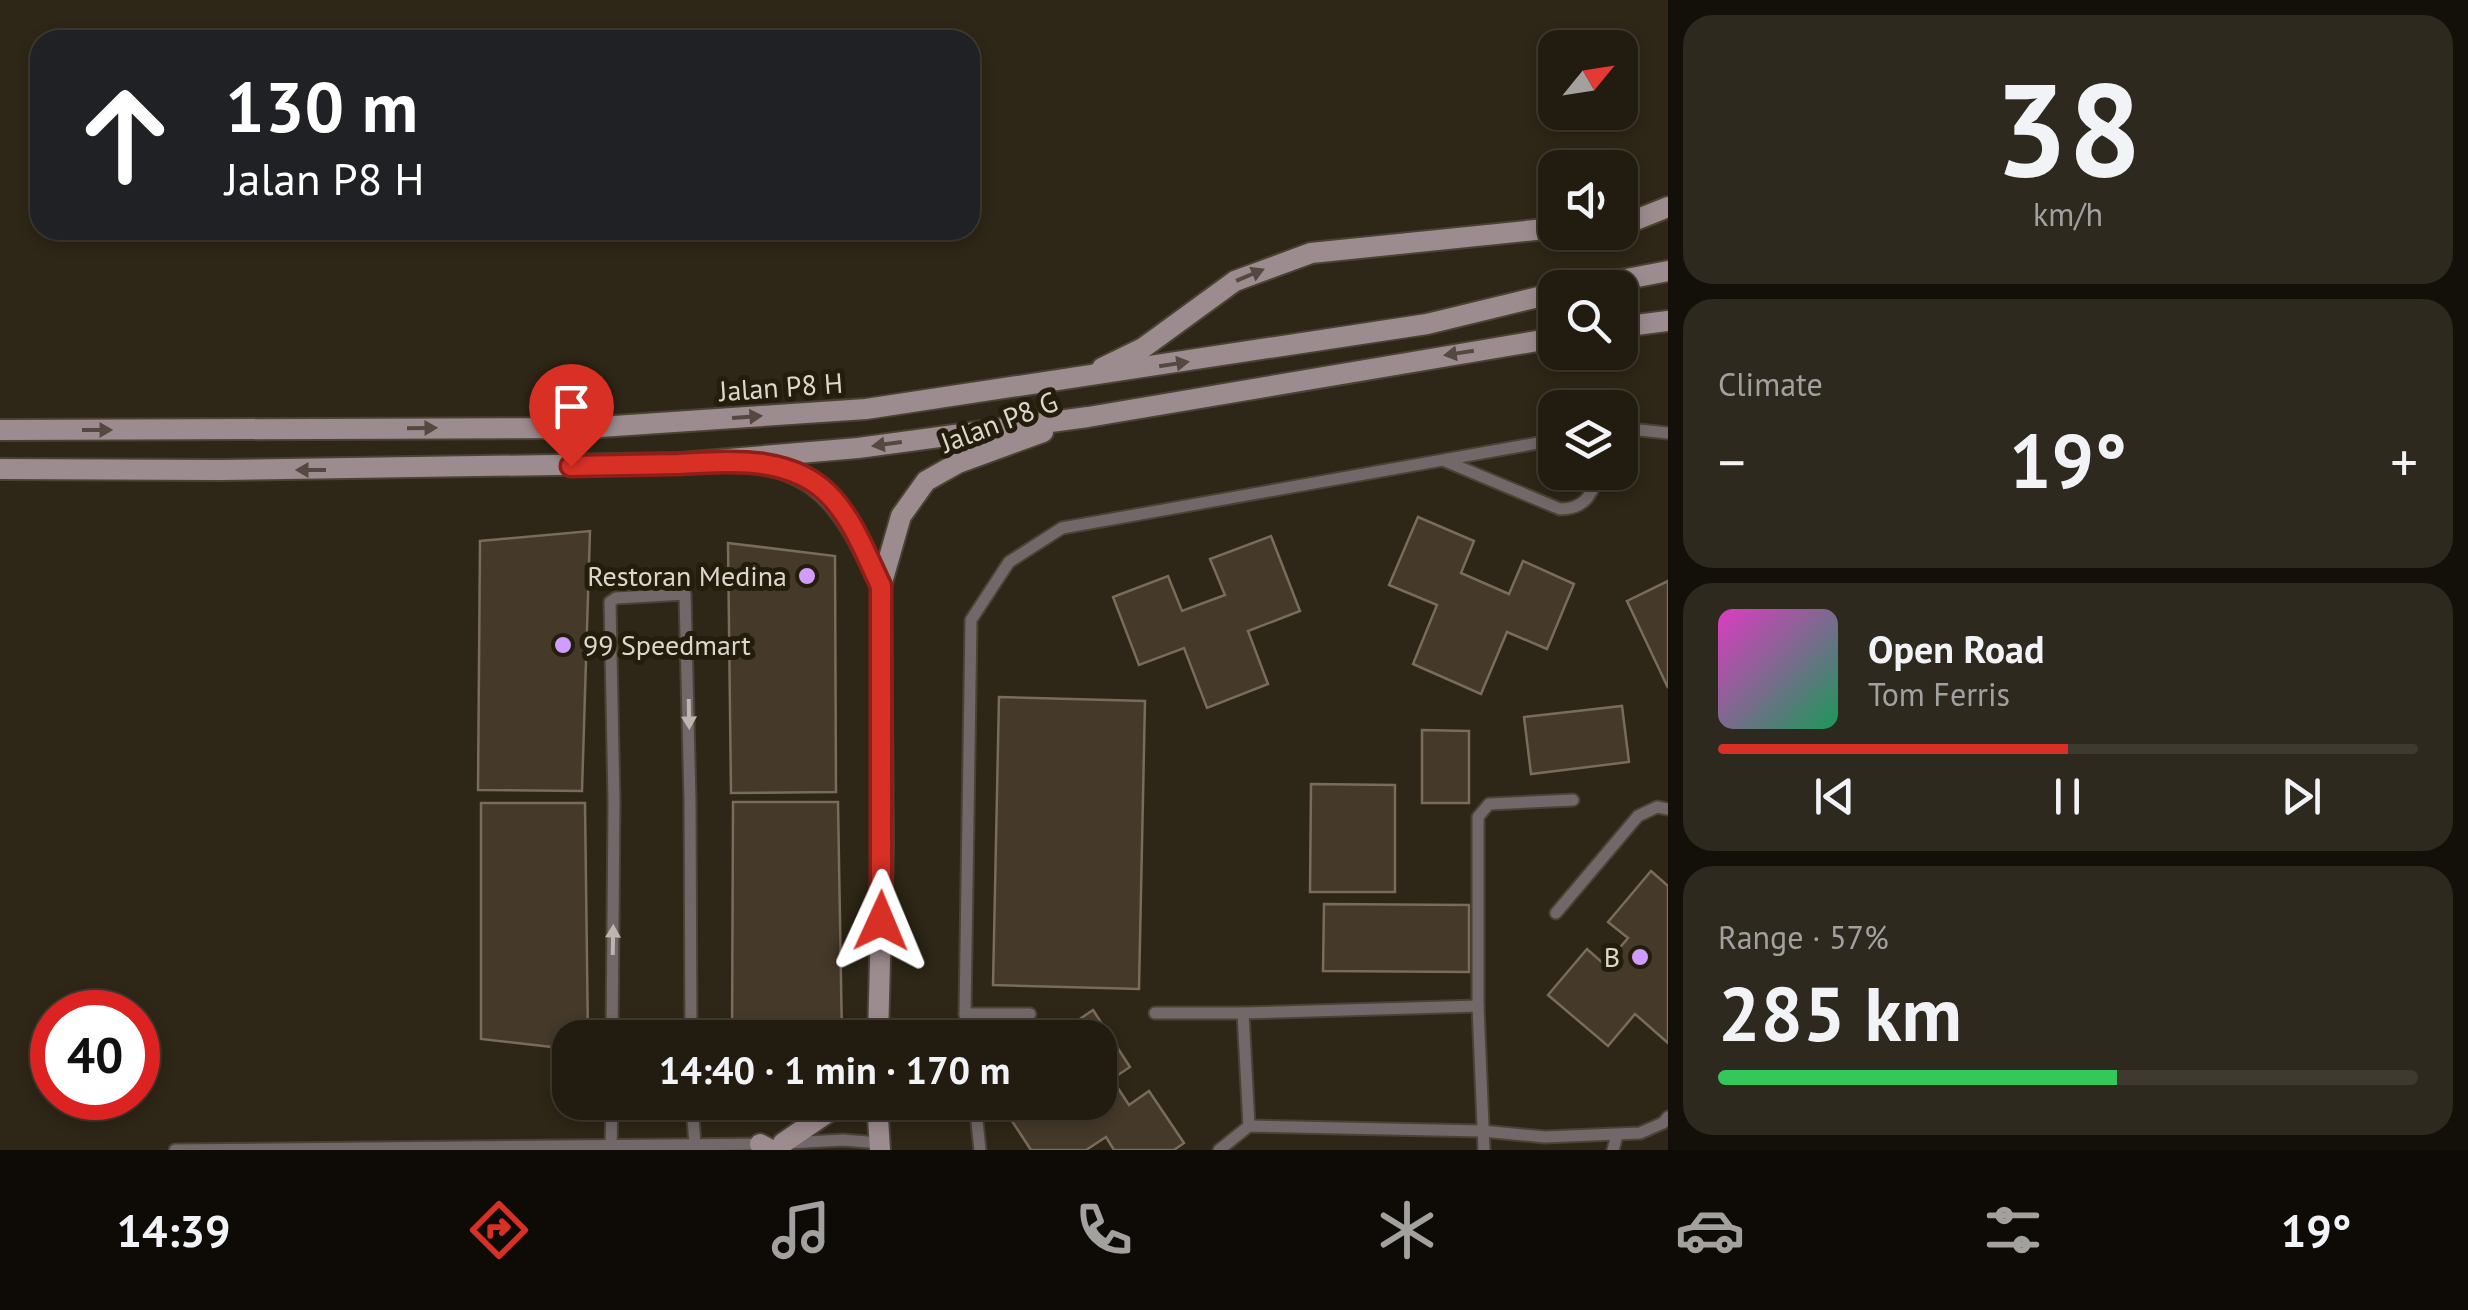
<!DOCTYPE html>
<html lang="en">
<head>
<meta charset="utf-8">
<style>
	body { margin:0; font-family:"PT Sans",sans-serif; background:#2e291e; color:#f1f3f6; height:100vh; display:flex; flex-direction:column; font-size:38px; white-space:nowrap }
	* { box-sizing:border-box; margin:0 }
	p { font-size:32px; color:#a2a19f }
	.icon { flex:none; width:55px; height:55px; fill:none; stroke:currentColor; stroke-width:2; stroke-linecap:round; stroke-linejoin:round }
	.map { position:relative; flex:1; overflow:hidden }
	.sheet { display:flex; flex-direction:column; gap:15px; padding:15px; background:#130f09; width:800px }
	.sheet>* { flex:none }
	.banner { position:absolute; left:30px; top:30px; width:950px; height:210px; border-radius:30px; box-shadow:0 5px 15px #0003,0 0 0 2px #3f3a30; background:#202124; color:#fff; overflow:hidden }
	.needle { width:65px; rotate:60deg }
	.buttons { position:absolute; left:1538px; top:30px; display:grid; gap:20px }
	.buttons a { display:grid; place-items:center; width:100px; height:100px; border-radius:20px; background:#221c10; box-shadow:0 5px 15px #0003,0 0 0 2px #3f3a30; font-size:50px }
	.speed { position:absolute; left:30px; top:990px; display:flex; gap:20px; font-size:50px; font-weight:700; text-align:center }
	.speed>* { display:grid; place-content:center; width:130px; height:130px; border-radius:50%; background:#221c10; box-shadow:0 5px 15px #0003,0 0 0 2px #3f3a30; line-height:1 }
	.speed .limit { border:15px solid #d22; background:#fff; color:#111 }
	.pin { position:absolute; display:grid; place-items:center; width:85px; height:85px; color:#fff; margin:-102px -42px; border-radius:50% 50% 50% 0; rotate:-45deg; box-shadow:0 0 10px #0007 }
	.pin .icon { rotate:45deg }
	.me { position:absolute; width:110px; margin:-55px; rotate:1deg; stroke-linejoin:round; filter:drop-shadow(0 0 8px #0008) }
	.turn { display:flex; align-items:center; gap:35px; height:210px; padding:0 30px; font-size:45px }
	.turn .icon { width:130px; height:130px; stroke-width:2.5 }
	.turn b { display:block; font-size:70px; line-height:85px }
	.big { font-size:75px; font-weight:700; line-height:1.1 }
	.sheet .card { flex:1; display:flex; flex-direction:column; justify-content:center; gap:15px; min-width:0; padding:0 35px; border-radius:30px; background:#2e291e }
	.sheet .dial { align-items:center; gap:0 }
	.dial b { font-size:130px; line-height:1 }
	.song { display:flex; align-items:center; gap:30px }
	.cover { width:120px; height:120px; border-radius:15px; background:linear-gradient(135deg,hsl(310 70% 55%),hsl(150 70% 35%)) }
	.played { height:10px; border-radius:5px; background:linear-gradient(90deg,#d93025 50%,#3f3a30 50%) }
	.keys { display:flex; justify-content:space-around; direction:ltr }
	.heat { display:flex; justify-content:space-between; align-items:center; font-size:55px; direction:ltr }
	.charge { height:15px; border-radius:8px; background:linear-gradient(90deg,#34c759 57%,#3f3a30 0) }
	.trip { position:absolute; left:552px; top:1020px; width:565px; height:100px; border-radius:30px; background:#221c10; box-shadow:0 5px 15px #0003,0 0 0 2px #3f3a30; font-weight:700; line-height:100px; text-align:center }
	.dock { display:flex; height:160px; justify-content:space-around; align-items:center; background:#0e0b06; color:#a2a19f }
	.dock .icon { width:70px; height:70px }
	.dock .selected { color:#d93025 }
	.dock b { font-size:45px; color:#f1f3f6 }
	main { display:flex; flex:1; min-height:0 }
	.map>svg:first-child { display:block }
</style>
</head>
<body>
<main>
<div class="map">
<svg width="1668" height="1150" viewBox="0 0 1668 1150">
	<rect width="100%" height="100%" fill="#2e2616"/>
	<!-- building -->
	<g fill="#453929" stroke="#796c5b" stroke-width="2.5">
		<path d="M1418,517L1474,541L1461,573L1509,594L1523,561L1574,584L1547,649L1507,632L1481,694L1413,664L1437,605L1389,585Z"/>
		<path d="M590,531L582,791L478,790L480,541Z"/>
		<path d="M1271,536L1300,611L1248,631L1268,684L1207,708L1184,648L1139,665L1113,597L1168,576L1182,611L1225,595L1210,559Z"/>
		<path d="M728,543L835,556L836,792L731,793Z"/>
		<path d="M1668,581V688L1627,601Z"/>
		<path d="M999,697L1145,701L1139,989L993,985Z"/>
		<path d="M1622,706L1629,762L1531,774L1524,717Z"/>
		<path d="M1422,730L1469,731V803H1422Z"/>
		<path d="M1311,784L1395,785V892H1310Z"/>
		<path d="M733,802H838L842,1038H732Z"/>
		<path d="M481,803H585L588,1038H570V1049L481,1039Z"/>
		<path d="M1651,871L1668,886V1043L1635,1014L1608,1046L1548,995L1587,949L1605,965L1628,938L1608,922Z"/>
		<path d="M1324,904L1469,905V972L1323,971Z"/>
		<path d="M1093,1010L1130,1067L1112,1079L1129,1105L1149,1091L1184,1143L1174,1150H1114L1106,1137L1086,1150H1031L1012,1121L1039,1102H1100V1038H1052Z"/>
	</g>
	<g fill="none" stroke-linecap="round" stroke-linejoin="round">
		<!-- lane casing -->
		<g stroke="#4a4233" stroke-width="15">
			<g id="lane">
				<path d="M1620,428L1668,433"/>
				<path d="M1445,461L1560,509C1586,509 1591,494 1601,472"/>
				<path d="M1556,913L1638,816L1657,807L1668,809"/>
				<path d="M1155,1013H1243"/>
				<path d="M965,1014H1030"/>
				<path d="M612,1038L614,802L610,602L616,598L685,594L690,801L691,1038"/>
				<path d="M968,1038L965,1014L971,620L1009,562L1062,528L1555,440"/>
				<path d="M692,1102L695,1146"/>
				<path d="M975,1102L980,1150"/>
				<path d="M1249,1126L1243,1013L1478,1006"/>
				<path d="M789,1143L843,1140L879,1143"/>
				<path d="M611,1147L612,1102"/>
				<path d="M175,1150L765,1144"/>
				<path d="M1219,1150L1249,1126L1482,1131L1545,1137L1640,1133L1663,1123L1668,1117"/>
				<path d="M1484,1150L1478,1006V817L1489,804L1573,800"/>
				<path d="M1613,1150L1617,1135"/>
			</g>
		</g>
		<!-- secondary casing -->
		<g stroke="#4a4233" stroke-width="24">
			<g id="secondary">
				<path d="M1620,221L1638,219L1668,207"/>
				<path d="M1579,288L1668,271"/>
				<path d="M1620,327L1668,321"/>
				<path d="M1102,368L1143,348L1235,281L1311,253L1555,228"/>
				<path d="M0,430L585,428L866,409L1427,324L1555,293"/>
				<path d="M754,463C829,471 852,525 881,586"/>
				<path d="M0,469L221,470L681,463L858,448L1088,417L1555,338"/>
				<path d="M878,1038L883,844L881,586L901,516L926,481L958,463L1043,432"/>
				<path d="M877,1102L880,1150"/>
				<path d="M783,1143L843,1102"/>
				<path d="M760,1144L771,1150"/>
			</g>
		</g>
		<!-- lane -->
		<use href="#lane" stroke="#72686a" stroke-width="11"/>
		<!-- secondary -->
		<use href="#secondary" stroke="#9d8c8f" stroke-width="20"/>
	</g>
	<!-- one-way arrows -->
	<defs><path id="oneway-solid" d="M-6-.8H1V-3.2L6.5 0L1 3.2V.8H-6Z" transform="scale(2.5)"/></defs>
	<g fill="#544940">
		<use href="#oneway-solid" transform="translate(1250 275) rotate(-23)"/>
		<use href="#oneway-solid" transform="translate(1459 353) rotate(171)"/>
		<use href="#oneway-solid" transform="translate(1174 364) rotate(-9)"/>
		<use href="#oneway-solid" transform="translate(747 417) rotate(-4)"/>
		<use href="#oneway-solid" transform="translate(422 428) rotate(-1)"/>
		<use href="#oneway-solid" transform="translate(97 430)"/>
		<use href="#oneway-solid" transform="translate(887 444) rotate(172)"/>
		<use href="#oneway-solid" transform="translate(311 470) rotate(180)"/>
	</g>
	<g fill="#bcb6af">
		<use href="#oneway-solid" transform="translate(689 714) rotate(89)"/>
		<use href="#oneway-solid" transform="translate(613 940) rotate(-89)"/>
	</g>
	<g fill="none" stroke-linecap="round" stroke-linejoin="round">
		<!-- route casing -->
		<g stroke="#8d1f18" stroke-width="25">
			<path id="route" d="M571,466C607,465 643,465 679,464C731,461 794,455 832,498C854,522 867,557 881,586V921"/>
		</g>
		<!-- route -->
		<use href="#route" stroke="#d93025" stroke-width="18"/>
	</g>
	<!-- markers -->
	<g fill="#d09dfe" stroke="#241d0c" stroke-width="4">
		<circle cx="807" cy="576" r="10"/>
		<circle cx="563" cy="645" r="10"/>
		<circle cx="1640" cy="957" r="10"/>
	</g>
	<g text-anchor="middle" stroke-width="10" stroke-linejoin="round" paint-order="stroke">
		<!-- street labels -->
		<g font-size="28" fill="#dcd7cd" stroke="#241d0c">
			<text transform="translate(781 387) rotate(-4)" y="10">Jalan P8 H</text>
			<text transform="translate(999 422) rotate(-21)" y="10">Jalan P8 G</text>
		</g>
		<!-- poi labels -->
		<g font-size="28" fill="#dcd7cd" stroke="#241d0c" text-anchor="end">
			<text x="787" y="586">Restoran Medina</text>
			<text x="583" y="655" text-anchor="start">99 Speedmart</text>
			<text x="1620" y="967">B</text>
		</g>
	</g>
</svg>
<div class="buttons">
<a><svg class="needle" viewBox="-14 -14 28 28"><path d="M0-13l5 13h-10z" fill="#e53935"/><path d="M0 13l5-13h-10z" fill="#a2a19f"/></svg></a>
<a><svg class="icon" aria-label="sound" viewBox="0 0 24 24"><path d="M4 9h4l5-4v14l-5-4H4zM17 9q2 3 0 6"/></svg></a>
<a><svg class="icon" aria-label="search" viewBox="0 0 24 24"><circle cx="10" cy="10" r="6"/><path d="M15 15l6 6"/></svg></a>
<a><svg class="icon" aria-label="layers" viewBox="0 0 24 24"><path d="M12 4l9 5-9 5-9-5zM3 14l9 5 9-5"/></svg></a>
</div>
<div class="speed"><div class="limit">40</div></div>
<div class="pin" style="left:571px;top:466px;background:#d93025"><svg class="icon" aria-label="arrive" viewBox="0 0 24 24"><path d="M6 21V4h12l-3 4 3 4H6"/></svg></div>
<svg class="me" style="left:881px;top:921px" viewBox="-20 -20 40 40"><path d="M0-17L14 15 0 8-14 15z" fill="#d93025" stroke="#fff" stroke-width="4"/></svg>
<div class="trip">14:40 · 1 min · 170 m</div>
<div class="banner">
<div class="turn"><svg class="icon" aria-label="ahead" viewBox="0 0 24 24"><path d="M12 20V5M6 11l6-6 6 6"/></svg><div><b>130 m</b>Jalan P8 H</div></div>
</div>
</div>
<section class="sheet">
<div class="card dial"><b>38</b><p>km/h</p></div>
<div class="card"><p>Climate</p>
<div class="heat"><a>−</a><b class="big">19°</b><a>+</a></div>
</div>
<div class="card">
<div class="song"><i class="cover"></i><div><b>Open Road</b><p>Tom Ferris</p></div></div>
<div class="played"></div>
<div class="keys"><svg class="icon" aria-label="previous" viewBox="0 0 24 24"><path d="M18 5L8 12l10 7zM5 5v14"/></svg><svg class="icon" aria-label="pause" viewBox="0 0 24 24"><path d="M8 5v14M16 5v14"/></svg><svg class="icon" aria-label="next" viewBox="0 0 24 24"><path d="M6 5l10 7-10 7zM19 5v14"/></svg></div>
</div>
<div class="card"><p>Range · 57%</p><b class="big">285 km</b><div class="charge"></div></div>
</section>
</main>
<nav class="dock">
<b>14:39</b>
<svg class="icon selected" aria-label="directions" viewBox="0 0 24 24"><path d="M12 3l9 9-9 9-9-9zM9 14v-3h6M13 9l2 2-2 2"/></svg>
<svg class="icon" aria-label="music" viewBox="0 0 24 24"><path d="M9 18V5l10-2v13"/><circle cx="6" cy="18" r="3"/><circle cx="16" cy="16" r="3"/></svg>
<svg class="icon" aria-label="phone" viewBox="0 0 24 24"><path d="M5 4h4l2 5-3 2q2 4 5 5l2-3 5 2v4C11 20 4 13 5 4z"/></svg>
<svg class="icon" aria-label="climate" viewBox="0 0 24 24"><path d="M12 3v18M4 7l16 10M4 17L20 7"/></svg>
<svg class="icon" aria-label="car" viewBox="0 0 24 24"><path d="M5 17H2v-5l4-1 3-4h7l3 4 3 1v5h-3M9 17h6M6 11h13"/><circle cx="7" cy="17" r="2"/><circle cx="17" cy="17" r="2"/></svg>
<svg class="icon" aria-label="filters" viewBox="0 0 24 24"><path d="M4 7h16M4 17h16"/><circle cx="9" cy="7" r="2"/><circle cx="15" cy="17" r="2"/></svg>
<b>19°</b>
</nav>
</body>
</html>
